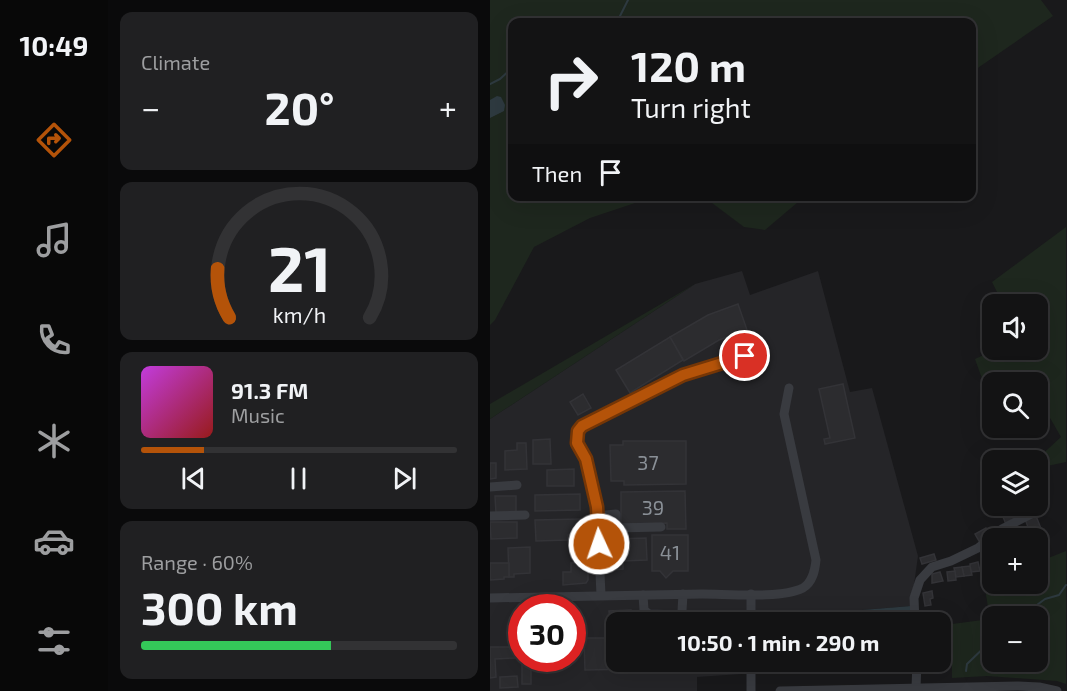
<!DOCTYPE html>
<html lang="en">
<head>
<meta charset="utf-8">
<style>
	body { margin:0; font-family:"Exo 2",sans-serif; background:#202022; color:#f1f3f6; height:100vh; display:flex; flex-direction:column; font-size:22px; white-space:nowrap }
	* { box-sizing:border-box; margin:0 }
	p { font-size:20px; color:#9d9ea0 }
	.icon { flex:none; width:33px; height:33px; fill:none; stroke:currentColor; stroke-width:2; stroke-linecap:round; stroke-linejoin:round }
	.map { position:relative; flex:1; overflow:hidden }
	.drawer { display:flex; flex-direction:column; gap:12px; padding:12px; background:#0a0a0b; width:382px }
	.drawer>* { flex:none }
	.hud { position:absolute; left:18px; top:18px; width:468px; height:183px; border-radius:12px; box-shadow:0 6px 24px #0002,0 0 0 2px #323234; background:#131314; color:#f1f3f6; overflow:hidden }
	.controls { position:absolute; left:492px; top:294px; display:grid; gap:12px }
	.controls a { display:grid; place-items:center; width:66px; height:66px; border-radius:12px; background:#131314; box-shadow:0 6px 24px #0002,0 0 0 2px #323234; font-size:30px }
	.speed { position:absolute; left:18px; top:594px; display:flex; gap:12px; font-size:30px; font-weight:700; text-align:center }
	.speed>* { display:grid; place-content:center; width:78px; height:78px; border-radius:50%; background:#131314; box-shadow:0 6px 24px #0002,0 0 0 2px #323234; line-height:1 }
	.speed .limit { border:9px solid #d22; background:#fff; color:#111 }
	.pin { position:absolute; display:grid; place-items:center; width:51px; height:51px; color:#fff; margin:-26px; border:3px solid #fff; border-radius:50%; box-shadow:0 2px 6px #0007 }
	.me { position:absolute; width:66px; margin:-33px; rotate:357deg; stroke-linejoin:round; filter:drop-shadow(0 0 4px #0008) }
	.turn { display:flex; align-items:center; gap:21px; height:126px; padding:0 24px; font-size:27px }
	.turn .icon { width:78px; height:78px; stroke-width:2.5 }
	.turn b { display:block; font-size:42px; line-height:51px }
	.then { display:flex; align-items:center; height:57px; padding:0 24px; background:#0003; gap:12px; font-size:22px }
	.big { font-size:45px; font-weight:700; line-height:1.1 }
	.drawer .tile { flex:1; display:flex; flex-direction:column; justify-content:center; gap:9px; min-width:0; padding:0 21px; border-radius:12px; background:#202022 }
	.drawer .dial { align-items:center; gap:0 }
	.dial svg { height:156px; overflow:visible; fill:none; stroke:#323234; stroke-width:7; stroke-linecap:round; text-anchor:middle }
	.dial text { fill:#f1f3f6; stroke:none }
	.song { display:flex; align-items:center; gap:18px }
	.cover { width:72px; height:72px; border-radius:9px; background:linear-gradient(135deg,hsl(290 70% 55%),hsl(0 70% 35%)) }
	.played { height:6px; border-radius:3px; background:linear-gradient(90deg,#b45309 20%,#323234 20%) }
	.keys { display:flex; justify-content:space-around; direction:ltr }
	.heat { display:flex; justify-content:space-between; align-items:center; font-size:33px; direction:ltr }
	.charge { height:9px; border-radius:4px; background:linear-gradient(90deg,#34c759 60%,#323234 0) }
	.trip { position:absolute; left:116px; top:612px; width:345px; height:60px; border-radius:12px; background:#131314; box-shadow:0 6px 24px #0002,0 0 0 2px #323234; font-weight:700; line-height:60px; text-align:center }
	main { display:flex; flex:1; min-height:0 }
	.tab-bar { display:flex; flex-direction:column; width:108px; justify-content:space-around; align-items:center; background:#080808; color:#9d9ea0 }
	.tab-bar .icon { width:42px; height:42px }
	.tab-bar .current { color:#b45309 }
	.tab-bar b { font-size:27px; color:#f1f3f6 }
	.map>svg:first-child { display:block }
</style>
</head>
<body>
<main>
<nav class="tab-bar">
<b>10:49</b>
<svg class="icon current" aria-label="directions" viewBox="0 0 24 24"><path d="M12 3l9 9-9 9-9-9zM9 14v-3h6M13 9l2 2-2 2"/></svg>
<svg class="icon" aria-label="music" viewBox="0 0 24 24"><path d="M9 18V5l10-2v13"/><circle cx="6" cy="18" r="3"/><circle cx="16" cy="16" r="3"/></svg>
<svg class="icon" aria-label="phone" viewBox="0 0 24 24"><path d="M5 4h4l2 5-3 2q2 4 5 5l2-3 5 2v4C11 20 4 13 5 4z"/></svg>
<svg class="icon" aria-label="climate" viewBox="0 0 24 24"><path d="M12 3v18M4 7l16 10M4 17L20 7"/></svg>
<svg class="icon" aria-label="car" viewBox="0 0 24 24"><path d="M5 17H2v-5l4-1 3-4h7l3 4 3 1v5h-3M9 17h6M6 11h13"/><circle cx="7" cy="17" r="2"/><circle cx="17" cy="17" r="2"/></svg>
<svg class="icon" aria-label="filters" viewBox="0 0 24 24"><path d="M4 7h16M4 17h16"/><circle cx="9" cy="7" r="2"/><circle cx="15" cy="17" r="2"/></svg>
</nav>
<section class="drawer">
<div class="tile"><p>Climate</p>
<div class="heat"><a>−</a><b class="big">20°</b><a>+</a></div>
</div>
<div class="tile dial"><svg viewBox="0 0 100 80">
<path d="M14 69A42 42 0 1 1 86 69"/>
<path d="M14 69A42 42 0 0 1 8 44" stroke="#b45309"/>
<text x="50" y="56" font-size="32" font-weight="700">21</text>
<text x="50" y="72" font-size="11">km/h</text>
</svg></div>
<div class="tile">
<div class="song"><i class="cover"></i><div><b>91.3 FM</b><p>Music</p></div></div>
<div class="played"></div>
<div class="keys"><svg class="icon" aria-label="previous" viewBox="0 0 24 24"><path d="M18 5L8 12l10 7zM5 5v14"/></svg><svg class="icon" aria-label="pause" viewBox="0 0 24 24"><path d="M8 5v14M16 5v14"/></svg><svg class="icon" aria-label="next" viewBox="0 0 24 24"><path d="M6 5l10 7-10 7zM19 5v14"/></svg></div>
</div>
<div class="tile"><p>Range · 60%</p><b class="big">300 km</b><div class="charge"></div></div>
</section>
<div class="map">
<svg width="577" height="691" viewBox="0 0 577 691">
	<rect width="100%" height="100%" fill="#19191b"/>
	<!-- built -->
	<path fill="#252528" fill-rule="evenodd" d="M252,271L260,295L328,271L360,392L382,388L428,556L421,606L372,610L336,622H126V662H316L313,670L207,677V691H0V419L205,284ZM32,608H82V658H32Z"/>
	<!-- green -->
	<g fill="#1e271e" fill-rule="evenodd">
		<path d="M0,0H551L563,16L482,72V22H22V196L163,197L100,218L44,247L5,320L0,325Z"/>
		<path d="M214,197L314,196V197L275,230L254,227Z"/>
		<path d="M576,227V462L548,468V460H546L571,437L548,397V382L538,381L502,382V396L499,398L485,359L504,350H548V304H513L502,282Z"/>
		<path d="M205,284L0,419V404Z"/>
		<path d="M576,551V684L567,681L497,676L462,678V624L500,619L494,583L502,580V584H548V562ZM502,616H548V662H502Z"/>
	</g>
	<!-- water -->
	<g fill="#2e3a40">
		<path d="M7,96L11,97L15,105L14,111L0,118V100Z"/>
		<path d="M421,606V622H336L372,610Z"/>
		<path d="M316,662H421V669L360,666L313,670Z"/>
	</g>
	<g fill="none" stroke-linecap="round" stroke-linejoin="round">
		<!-- stream -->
		<g stroke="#2e3a40" stroke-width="2">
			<path d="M84,22L92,20L116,22"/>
			<path d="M127,22L138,0"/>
			<path d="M0,84L10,79L22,68"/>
			<path d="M532,616L555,599L569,595L576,585"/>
			<path d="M476,671L477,664L502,640"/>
		</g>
	</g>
	<!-- building -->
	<g fill="#2c2c2f" stroke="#333337" stroke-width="1.5">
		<path d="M248,304L257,330L229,340L194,361L180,337L218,315Z"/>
		<path d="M180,337L193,360L140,393L126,370Z"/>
		<path d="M353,384L365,438L335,444L334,439L340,438L329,389Z"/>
		<path d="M93,394L101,408L88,415L80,402Z"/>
		<path d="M60,439L61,464H43V440Z"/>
		<path d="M133,441H196V484L134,485V481H121L120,445H133Z"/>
		<path d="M27,443H36L37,469L15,470V451L27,450Z"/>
		<path d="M0,463H6V478L0,479Z"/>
		<path d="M84,469V486H57V470Z"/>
		<path d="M195,491L196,529H177V523L131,524V492Z"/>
		<path d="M90,494V510L45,511V495Z"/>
		<path d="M5,496H26V512L6,513Z"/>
		<path d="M530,511L532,517L516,524L513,517Z"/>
		<path d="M546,516L552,531L541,535L535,519Z"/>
		<path d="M91,519L92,535H78V540L46,541L45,520Z"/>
		<path d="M0,522H27V538L1,539Z"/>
		<path d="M496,528L500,535L489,541L485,534Z"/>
		<path d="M162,535H198V571H183L176,578L170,571H162Z"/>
		<path d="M156,538L157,560L133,561V569L123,570V539Z"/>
		<path d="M40,547V573L24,574V577H19L18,548Z"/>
		<path d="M444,554L446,560L432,564L430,558Z"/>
		<path d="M98,562V580L96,583L73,585V572H81V563Z"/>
		<path d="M488,562L490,571L481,572L480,564Z"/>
		<path d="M0,563H19V577H14V579L0,580Z"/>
		<path d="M480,566L482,575L474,576L472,567Z"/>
		<path d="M472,567L474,576L466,577L464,568Z"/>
		<path d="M465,571L466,580L458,581L457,572Z"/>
		<path d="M450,572L453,581L442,583V574Z"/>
		<path d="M442,591L443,598L440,599L441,605L435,606L433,593Z"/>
		<path d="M141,610V622H144H126V662H142V669L95,670L94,638H122L119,611Z"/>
		<path d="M457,616L459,641L450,642V622H434V618Z"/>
		<path d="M193,617V622H151V618Z"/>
		<path d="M0,647H25V658L5,659L6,677L0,678Z"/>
		<rect x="32" y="664" width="9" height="20"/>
		<path d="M27,676L28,687L10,688V677Z"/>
	</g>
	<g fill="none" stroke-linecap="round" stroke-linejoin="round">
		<!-- minor -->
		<g stroke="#393b40" stroke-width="9">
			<path d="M0,487L27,485"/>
			<path d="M0,516L35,515"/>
			<path d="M107,516L126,514V528L171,527"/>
			<path d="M83,547L109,544"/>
			<path d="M261,594V622"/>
			<path d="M111,595L107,507L96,459L87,443L88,431L92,426L193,375L255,356"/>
			<path d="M153,595L154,610L159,614L190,615L192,611L193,594"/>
			<path d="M0,598C71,596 142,595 212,594C238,594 291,599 313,588C323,582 325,570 326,560L294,414L299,388"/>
			<path d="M425,622L424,598L430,580L442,567L461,561L488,548L512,529L547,511"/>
			<path d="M426,688L427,662"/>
			<path d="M261,691V662"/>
			<path d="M290,691L528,686L549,687L567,691"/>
		</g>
	</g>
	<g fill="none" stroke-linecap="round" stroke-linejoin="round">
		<!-- route casing -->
		<g stroke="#753606" stroke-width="15">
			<path id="route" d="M109,544L107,507L96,459L87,443L88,431L92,426L193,375L255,356"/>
		</g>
		<!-- route -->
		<use href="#route" stroke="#b45309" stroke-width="10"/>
	</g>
	<g text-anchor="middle" stroke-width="6" stroke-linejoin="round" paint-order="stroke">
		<!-- number labels -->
		<g font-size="20" fill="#8a9097">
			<text x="158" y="470">37</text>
			<text x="163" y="515">39</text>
			<text x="180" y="560">41</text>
		</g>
	</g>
</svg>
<div class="controls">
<a><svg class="icon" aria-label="sound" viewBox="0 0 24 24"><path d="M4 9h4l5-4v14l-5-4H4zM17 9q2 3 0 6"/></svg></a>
<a><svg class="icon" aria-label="search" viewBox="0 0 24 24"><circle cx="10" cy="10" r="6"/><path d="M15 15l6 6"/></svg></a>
<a><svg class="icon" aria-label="layers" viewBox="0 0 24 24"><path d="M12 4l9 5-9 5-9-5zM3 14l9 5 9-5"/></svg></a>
<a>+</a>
<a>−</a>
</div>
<div class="speed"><div class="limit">30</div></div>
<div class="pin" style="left:255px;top:356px;background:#d93025"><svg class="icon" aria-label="arrive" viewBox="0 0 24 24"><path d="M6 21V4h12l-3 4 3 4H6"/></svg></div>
<svg class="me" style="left:109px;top:544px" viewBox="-20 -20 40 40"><circle r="17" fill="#b45309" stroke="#fff" stroke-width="3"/><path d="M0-11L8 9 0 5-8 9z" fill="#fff"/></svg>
<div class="trip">10:50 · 1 min · 290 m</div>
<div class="hud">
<div class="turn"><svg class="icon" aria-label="right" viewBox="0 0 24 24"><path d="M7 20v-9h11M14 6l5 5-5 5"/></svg><div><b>120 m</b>Turn right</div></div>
<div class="then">Then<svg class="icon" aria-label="arrive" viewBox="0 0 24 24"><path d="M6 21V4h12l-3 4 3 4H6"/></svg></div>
</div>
</div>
</main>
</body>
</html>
